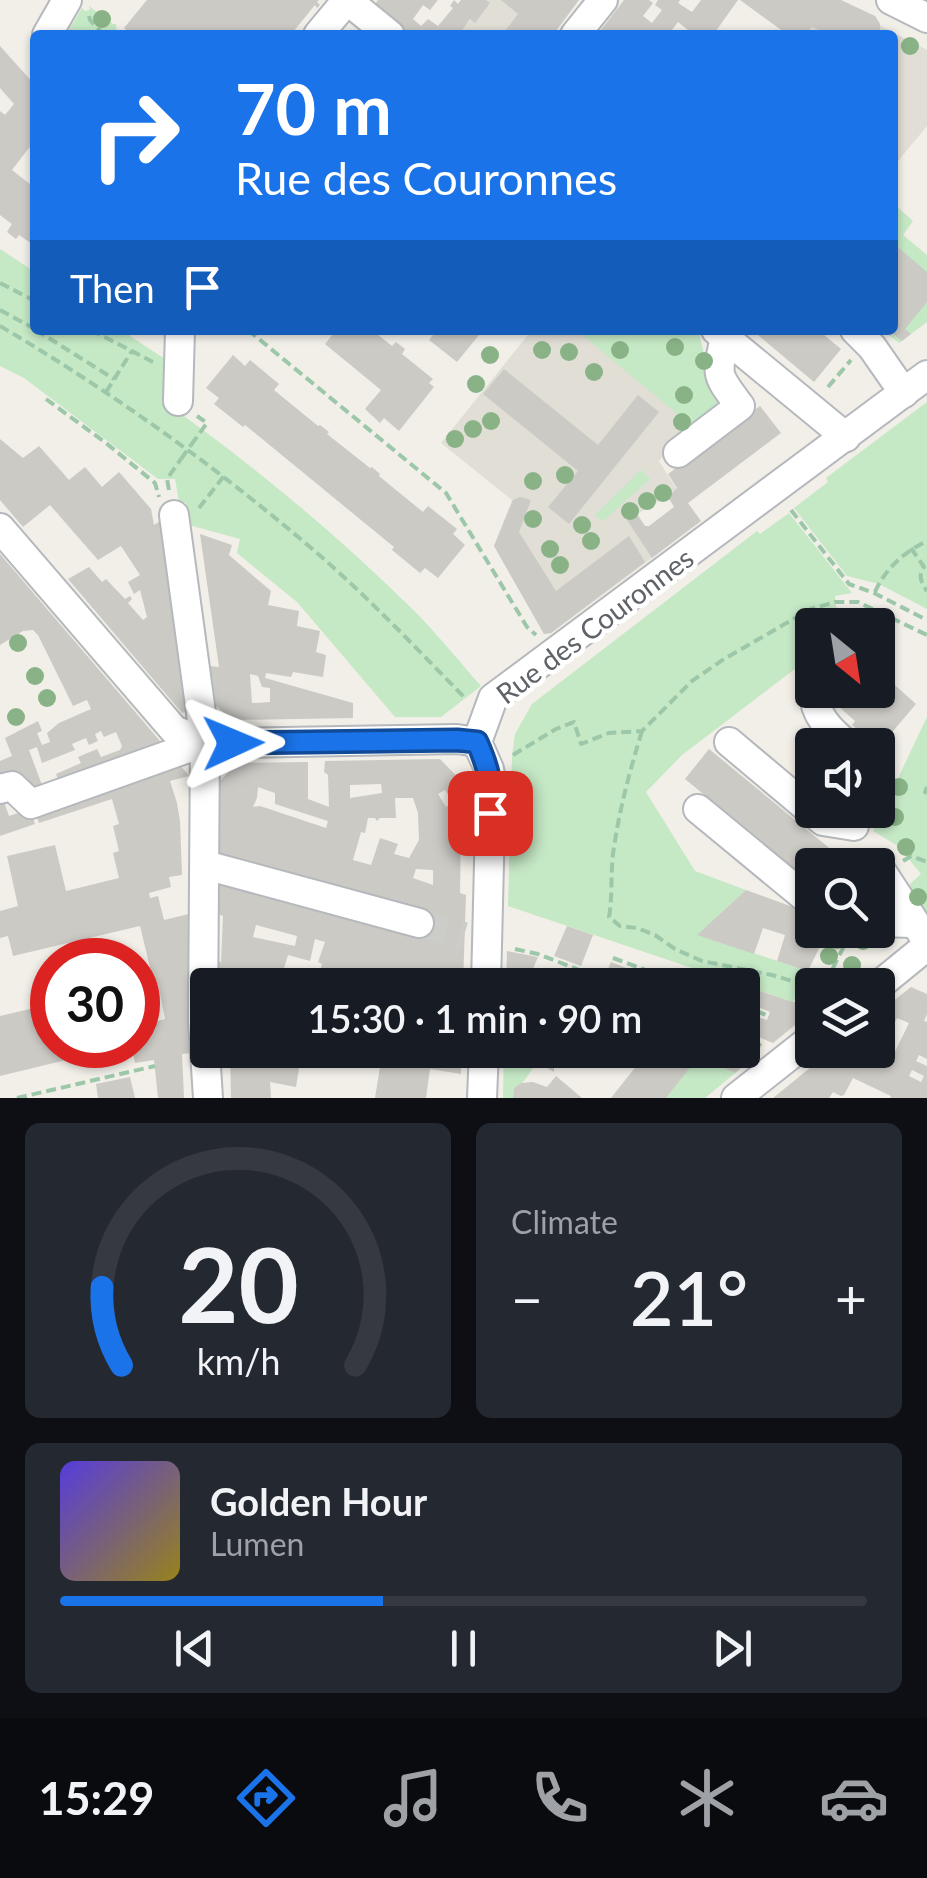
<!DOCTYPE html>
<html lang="en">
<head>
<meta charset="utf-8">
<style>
	body { margin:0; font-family:Lato,sans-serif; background:#242831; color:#f1f3f6; height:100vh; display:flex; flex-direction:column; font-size:38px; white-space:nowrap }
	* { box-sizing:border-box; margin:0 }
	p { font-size:32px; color:#9ea1a6 }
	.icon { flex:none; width:55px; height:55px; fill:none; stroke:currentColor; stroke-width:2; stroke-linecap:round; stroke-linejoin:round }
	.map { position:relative; height:1098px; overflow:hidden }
	.sheet { display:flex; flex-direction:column; gap:25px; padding:25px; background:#0d0f14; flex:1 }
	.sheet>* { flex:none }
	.top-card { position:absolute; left:30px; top:30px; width:868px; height:305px; border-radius:10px; box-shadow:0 2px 8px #0004; background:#1a73e8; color:#fff; overflow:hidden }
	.needle { width:65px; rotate:150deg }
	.fabs { position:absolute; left:795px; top:608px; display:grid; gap:20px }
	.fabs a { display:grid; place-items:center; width:100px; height:100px; border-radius:10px; background:#171b24; box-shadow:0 2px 8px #0004; font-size:50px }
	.speed { position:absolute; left:30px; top:938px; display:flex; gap:20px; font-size:50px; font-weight:700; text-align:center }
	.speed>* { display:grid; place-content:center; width:130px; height:130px; border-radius:50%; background:#171b24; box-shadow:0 2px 8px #0004; line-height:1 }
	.speed .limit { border:15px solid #d22; background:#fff; color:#111 }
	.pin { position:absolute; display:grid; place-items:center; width:85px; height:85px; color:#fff; margin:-42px; border-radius:20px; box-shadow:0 5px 15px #0006 }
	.me { position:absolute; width:110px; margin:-55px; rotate:89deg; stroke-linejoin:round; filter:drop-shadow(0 0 8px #0008) }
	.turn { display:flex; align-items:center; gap:35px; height:210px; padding:0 40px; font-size:45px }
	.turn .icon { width:130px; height:130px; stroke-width:2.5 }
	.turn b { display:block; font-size:70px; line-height:85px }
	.then { display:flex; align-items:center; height:95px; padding:0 40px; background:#0003; gap:20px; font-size:38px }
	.big { font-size:75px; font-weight:600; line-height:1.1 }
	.sheet .tile { flex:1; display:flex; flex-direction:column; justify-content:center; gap:15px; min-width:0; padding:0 35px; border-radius:15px; background:#242831 }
	.sheet .dial { align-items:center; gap:0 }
	.dial svg { height:260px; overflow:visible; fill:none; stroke:#363941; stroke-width:7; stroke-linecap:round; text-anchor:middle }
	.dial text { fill:#f1f3f6; stroke:none }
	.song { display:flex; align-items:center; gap:30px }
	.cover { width:120px; height:120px; border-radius:15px; background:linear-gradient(135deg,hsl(250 70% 55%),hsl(50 70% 35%)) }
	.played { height:10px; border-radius:5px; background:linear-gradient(90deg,#1a73e8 40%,#363941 40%) }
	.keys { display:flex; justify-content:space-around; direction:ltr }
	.heat { display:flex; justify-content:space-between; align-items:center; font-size:55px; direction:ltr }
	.sheet .tiles { flex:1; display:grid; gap:25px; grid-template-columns:1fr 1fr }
	.tile:last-child { grid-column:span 2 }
	.trip { position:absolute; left:190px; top:968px; width:570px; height:100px; border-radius:10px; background:#171b24; box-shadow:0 2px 8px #0004; font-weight:600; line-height:100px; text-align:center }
	.dock { display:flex; height:160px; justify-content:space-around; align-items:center; background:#090b0e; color:#9ea1a6 }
	.dock .icon { width:70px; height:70px }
	.dock .current { color:#1a73e8 }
	.dock b { font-size:45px; color:#f1f3f6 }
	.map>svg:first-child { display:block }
</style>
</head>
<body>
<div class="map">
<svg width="927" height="1098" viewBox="0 0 927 1098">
	<rect width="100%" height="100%" fill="#f1efe8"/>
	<!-- education -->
	<g fill="#e1ded6">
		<path d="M484,0H560L553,35H459Z"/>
		<path d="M832,0L875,16L881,26L927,50V126L893,167L892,35H806Z"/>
		<path d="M532,330H576L689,423L659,461L677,490L637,514L652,558L551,633L544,634L540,626L494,546L512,500L441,443Z"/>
	</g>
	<!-- green -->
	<g fill="#c5e8c5">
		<path d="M89,6L113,24H116L117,35H66L82,8L85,11L90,10Z"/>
		<path d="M893,203L913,221L903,235L927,255V322L899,343L883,330H892Z"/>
		<path d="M0,249L35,272V330H121L165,359L163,401C248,461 329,528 404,601C432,627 456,658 481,686L441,717H395L297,602L237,553L240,539L189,525L186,503L179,501L175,479H158L24,378L0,366Z"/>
		<path d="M576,330H698L709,373L727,404L669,448L688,423Z"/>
		<path d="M927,402V609L879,584L847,576L794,508L828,482L826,478Z"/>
		<path d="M641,470L650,479L603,521L595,515Z"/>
		<path d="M789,513L852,593L835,596L836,607L862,618L853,625H812V656L682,755L646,792L695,871L746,890L698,935L808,971L793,1002L508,906L512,756L515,734L532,704L757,531L760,534Z"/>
		<path d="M927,717V918L914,901L910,884L921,874L898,846L873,831Z"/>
		<path d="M504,1050H516L537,1062L524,1081L514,1088L513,1098H503Z"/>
		<path d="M672,1050H684L735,1073L705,1098H666L691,1065Z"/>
	</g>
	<!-- building -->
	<g fill="#cccac5" fill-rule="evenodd">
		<path d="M147,0H319L317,2L320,5L317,8L315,5L293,32L297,35H132L124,28Z"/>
		<path d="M378,0H438L430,10L423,5L413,19L421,26L428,19L438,26L453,8L450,6L454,0L458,4L461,0H486L490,3L475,23L470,19L459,35H405L376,12L375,4Z"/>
		<path d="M501,0H579L553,35H502L518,14Z"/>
		<path d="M624,0H649L653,3L643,16L652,23L662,10L655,5L658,0H680L678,3L692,12L701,0H738L713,35L693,34L678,22L668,35H636L631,31L628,35H597Z"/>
		<path d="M740,0H841L875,16L880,24V35H831L812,27L806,35H788Z"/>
		<path d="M0,46L35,85V140L12,170L35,188V246L19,235L16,239L7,232L12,224L0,215V111L5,115L14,104L0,88Z"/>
		<path d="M892,242L927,272V302L905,329L911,334L902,341L892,333L890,336L883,330H892Z"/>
		<path d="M336,330H372L392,346L396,342L405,349L402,354L433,379L429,383L434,387L399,431L384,418L380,423L365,409L381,390L325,344Z"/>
		<path d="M437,330H483L457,362L429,340Z"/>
		<path d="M752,330H818L841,349L814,382Z"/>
		<path d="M233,355L245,366L250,360L279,384L274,390L318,426L320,425L329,432L327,434L370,468L372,467L380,474L379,476L418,508L423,512L428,506L457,529L453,534L465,545L438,578L425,568L420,573L392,550L394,547L245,425L243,427L214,404L219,398L206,388Z"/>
		<path d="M504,369L598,445L638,395L659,412L569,524L548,507L578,471L483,394Z"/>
		<path d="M760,406L781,433L688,503L701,521L652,558L627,520L637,514L645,526H649L674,507L668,497L677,488L668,474Z"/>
		<path d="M0,439L23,458L39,446L69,480L85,467L102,487L119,472L151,509L154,525L160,521L188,711L182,713L68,579L89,567L102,582L106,579L125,599L130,596L132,599L128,603L143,620L147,617L140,590L134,594L128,582L140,575L121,546L98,560L50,505L23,527L0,500Z"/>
		<path d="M520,497L531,500L519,532L556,591L629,536L645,562L551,633L544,634L494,546L513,500Z"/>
		<path d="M200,534L232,545L229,555L271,591L268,605L299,611L297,626L320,631L316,652L326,655L323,677L293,672L291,677L266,673L265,678L353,703V718L233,720L216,706L210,666L219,667ZM250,674L258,676L262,687L270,688V702L252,703Z"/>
		<path d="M0,554L166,748L61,787L56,774L81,763L78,757L97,749L101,757L120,750L122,746L116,732L104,737L101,731L95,734L98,741L89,745L86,738L72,744L75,750L42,763L37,747L29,750L45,793L0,783V761L12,756L5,738L38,721L42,731L37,733L42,745L50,742L47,733L59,723L91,709L87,700L73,706L38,635L33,630L23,631L0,645Z"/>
		<path d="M878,670L916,704L882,744L864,728L861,732L852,725L855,721L837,705L850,690H878Z"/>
		<path d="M709,749L845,861L843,865H812V884L793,868L790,871L782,864L785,861L722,809L720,813L711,805L713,802L685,779Z"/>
		<path d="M440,759L468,788L467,822L461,829L460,893L466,895L463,985H316L322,964L318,962L325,942L315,939L310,961L288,955L281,978L255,971L252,985L218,983V961L221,962L223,916L217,914V880L423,910L217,854V784L237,763L308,762V799L329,807L328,775L324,772L325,761ZM381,784L382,793L350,798V785ZM258,787L275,793V804L328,821L326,828L260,806L253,807L257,798ZM445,790L453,803L446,807L438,794ZM395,798H413L418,813L419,840L409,858L394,854L398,844L380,838L371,865L353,860L361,832L365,833L368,818H375L377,821L380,818H396ZM416,869L433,870V885L413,878ZM256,925L297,936L295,946L253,937Z"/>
		<path d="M176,760L189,776L170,781L177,803L180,821L182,875L169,877L171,887L149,893L150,898L158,896L164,920L189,914L190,1053L182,1054L184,1098H158L154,1060L135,1063L131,1045H138V988L140,987L138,962L141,961L146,986L150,985L158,1021L165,1019L158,984H154L140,926L13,956L8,936L0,938V911L18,906L7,856L55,845L66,891L119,878L113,853L119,851L113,826L119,824L112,799L39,823L34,808Z"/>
		<path d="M0,791L9,816L30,809L35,824L0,836Z"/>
		<path d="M746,890L812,914V930H828L808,971L777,961L785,935L763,928L754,954L697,935Z"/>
		<path d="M567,926L593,935L581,966L554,956Z"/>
		<path d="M90,947L93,960H67L66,954Z"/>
		<path d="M507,951L538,957L530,976V985H506Z"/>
		<path d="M611,962L655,979L667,985H629L605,976Z"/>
		<path d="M554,968L571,975L570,980L582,985H547Z"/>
		<path d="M715,976L740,984V985H712Z"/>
		<path d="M742,985L793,1002L810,1007L805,1017L773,1043L742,1030V1012L767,1020L770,1012L742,1000Z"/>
		<path d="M911,987L927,994V1014L924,1021L927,1022V1059L919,1055L916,1061L927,1066V1098H890L891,1096L853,1078L844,1095L841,1096L833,1092L829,1098H773L832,1050H875L871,1059L888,1066L909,1023L897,1018L882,1046L878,1044V1013ZM912,1070L924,1076L921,1082L909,1076Z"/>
		<path d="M51,1004L52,1045H89L91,1054L0,1076V1016Z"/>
		<path d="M230,1050H302L296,1087L270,1082L271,1098H231Z"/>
		<path d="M393,1050H411L409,1059L426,1060L425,1065H430V1050H461V1074L430,1069L426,1098H375L381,1061L391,1063Z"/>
		<path d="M516,1050H554V1072L537,1062Z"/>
		<path d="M649,1050H672L692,1065L666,1098H611Z"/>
		<path d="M684,1050H743L745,1065L735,1073Z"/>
		<path d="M556,1076L582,1098H513L514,1088L521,1083L533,1082L547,1087Z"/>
		<path d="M130,1077L135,1098H98L96,1084Z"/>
	</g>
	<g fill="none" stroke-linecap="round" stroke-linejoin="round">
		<!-- minor-tunnel -->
		<path stroke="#ccccc8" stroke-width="28" stroke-dasharray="28 14" stroke-linecap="butt" d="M419,923L464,936"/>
		<!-- minor casing -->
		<g stroke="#b5b8bc" stroke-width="32">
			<g id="minor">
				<path d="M347,0L390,35"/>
				<path d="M891,0L927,18"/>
				<path d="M47,35L67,0"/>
				<path d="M318,35L347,0"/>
				<path d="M575,35L603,0"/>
				<path d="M716,330L846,437"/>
				<path d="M855,330L872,347L904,393"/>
				<path d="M178,401L180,330"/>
				<path d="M678,453L740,406C716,374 716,377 725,337"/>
				<path d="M174,515L205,742L203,1021L208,1098"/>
				<path d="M0,528L174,730L205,742L233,743L457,739L477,742"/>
				<path d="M814,690C813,714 830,731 848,745"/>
				<path d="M729,742L823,821L854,826"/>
				<path d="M0,789L12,786L31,804L205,742"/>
				<path d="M698,809L812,903"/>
				<path d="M205,865L419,923"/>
				<path d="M878,866L927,941"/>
				<path d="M878,922L913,923"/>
				<path d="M486,985L491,781L489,769L477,742L493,698L927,375"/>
				<path d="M878,986L927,946"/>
				<path d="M482,1098L484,1050"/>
				<path d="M736,1098L812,1038"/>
			</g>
		</g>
		<!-- path -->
		<g stroke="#9cc7a9" stroke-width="4" stroke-dasharray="10 5" stroke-linecap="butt">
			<path d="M89,16L90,20L104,35"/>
			<path d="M0,283L35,301"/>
			<path d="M0,310L35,329"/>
			<path d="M0,326C112,392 218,468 317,553C369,598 417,649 465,698"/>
			<path d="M36,330L114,379"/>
			<path d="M91,330L153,362"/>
			<path d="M248,330L446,493L527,627L536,635"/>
			<path d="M828,387L851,360"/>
			<path d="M106,392L132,351"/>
			<path d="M46,399L106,443L155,483L159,497"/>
			<path d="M191,445L207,423L197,416"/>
			<path d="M169,490L167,479L181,459"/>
			<path d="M199,508L224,476"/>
			<path d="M791,510L849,584L874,593L927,620"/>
			<path d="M911,548L924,567C918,576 921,583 927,591"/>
			<path d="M875,592C885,569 904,552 927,541"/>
			<path d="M642,731C630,770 620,807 614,847C610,871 613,894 609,917L620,926L637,928L655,935L675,949L702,961L772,975L802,984L827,980L852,930"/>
			<path d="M513,755L556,729L574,722L581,744L609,733L642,731L692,681L724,659L811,609L835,602H858L927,635"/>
			<path d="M927,787L925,792L927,793"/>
			<path d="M903,861L911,856L927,862"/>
			<path d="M515,949L538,954L618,985"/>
			<path d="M613,958L686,985"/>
			<path d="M742,1006L769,1016"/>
			<path d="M742,1033L761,1046"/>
			<path d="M17,1098L155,1066"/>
		</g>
		<!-- minor -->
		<use href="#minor" stroke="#fff" stroke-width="28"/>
		<!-- path-bridge -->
		<path stroke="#9cc7a9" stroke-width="4" stroke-dasharray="10 5" stroke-linecap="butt" d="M181,459L191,445"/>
	</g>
	<!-- trees -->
	<g fill="#89b387">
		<circle cx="102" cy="19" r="9"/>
		<circle cx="910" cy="46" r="9"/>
		<circle cx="675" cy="347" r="9"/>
		<circle cx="542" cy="350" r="9"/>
		<circle cx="620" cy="350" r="9"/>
		<circle cx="569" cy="352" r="9"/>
		<circle cx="490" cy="355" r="9"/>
		<circle cx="704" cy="361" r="9"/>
		<circle cx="594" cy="372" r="9"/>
		<circle cx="476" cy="384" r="9"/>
		<circle cx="684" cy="395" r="9"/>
		<circle cx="491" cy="421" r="9"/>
		<circle cx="682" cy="422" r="9"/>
		<circle cx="473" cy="429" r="9"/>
		<circle cx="455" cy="439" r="9"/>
		<circle cx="565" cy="475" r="9"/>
		<circle cx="533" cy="481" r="9"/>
		<circle cx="663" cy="493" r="9"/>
		<circle cx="647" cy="501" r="9"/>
		<circle cx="630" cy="511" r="9"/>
		<circle cx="533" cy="519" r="9"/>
		<circle cx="582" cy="525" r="9"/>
		<circle cx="591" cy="541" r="9"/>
		<circle cx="550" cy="549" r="9"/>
		<circle cx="560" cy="565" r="9"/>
		<circle cx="18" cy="643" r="9"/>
		<circle cx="35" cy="676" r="9"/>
		<circle cx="47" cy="698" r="9"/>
		<circle cx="16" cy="717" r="9"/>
		<circle cx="899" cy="787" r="9"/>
		<circle cx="895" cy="817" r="9"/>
		<circle cx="906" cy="847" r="9"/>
		<circle cx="918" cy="897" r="9"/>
		<circle cx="837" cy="940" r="9"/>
		<circle cx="863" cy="941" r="9"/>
		<circle cx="829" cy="956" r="9"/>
		<circle cx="852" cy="965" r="9"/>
	</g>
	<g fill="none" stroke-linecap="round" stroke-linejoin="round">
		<!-- route casing -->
		<g stroke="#114b97" stroke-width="25">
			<path id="route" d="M233,743L457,740L477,742C490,771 491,782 490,813"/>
		</g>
		<!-- route -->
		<use href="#route" stroke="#1a73e8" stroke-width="18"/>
	</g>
	<g text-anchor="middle" stroke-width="9" stroke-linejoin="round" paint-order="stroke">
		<!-- street labels -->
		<g font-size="28" fill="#5f6368" stroke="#fff">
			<text transform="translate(595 626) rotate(-37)" y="10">Rue des Couronnes</text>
		</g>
	</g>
</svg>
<div class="fabs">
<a><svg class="needle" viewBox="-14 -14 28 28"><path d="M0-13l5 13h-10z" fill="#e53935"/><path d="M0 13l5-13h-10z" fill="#9ea1a6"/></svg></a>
<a><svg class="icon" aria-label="sound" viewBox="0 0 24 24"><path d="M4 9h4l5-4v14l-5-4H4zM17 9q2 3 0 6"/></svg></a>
<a><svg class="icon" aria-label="search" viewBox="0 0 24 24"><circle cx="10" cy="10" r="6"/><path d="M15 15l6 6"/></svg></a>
<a><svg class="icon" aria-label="layers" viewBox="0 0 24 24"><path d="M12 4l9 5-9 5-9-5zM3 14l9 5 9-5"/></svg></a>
</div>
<div class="speed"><div class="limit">30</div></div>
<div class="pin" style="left:490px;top:813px;background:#d93025"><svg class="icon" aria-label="arrive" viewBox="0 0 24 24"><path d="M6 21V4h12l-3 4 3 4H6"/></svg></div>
<svg class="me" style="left:233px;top:743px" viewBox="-20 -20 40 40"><path d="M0-17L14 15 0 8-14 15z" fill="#1a73e8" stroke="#fff" stroke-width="4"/></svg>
<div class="trip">15:30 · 1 min · 90 m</div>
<div class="top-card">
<div class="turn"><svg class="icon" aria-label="right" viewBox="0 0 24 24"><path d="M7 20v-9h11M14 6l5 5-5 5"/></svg><div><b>70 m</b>Rue des Couronnes</div></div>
<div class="then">Then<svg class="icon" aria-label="arrive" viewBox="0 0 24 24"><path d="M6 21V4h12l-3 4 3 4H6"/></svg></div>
</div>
</div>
<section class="sheet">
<div class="tiles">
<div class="tile dial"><svg viewBox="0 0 100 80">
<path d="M14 69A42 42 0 1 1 86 69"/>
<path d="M14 69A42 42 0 0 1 8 45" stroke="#1a73e8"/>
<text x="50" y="56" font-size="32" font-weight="700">20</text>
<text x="50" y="72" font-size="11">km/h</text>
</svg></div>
<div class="tile"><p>Climate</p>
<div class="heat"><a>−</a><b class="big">21°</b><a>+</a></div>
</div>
<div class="tile">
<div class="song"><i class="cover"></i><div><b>Golden Hour</b><p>Lumen</p></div></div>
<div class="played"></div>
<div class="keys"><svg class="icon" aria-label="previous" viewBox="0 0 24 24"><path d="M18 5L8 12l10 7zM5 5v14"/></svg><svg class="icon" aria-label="pause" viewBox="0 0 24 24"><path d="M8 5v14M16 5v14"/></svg><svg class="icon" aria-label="next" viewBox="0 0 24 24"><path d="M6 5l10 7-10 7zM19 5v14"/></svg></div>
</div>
</div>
</section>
<nav class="dock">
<b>15:29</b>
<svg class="icon current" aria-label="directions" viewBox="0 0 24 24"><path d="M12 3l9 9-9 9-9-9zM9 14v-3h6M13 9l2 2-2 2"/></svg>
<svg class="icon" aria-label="music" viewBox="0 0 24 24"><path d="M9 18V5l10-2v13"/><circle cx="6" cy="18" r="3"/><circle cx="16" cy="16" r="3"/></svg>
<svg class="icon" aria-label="phone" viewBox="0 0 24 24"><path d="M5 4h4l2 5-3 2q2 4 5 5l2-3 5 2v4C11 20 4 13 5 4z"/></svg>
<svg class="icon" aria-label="climate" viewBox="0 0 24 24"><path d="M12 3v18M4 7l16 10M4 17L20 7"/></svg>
<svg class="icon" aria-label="car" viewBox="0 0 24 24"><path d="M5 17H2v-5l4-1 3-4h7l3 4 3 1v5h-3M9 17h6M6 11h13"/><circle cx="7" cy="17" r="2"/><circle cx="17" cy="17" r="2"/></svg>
</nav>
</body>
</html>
